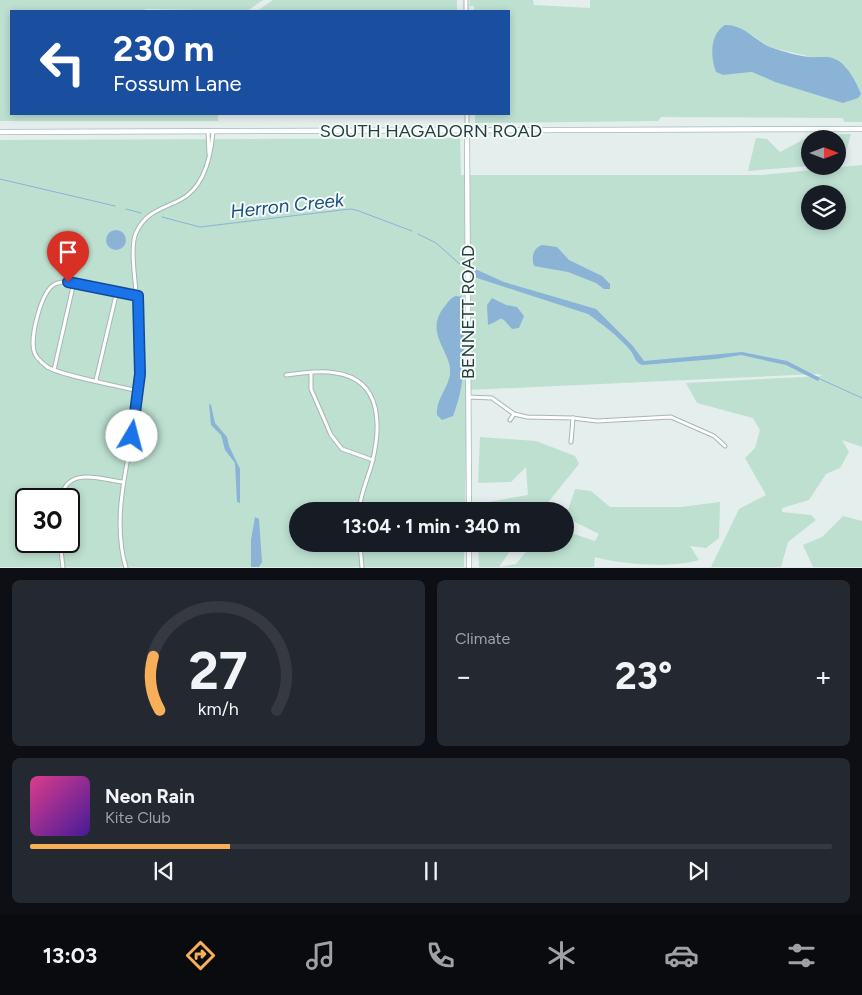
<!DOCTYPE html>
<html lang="en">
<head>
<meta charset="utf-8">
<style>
	body { margin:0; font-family:Figtree,sans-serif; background:#242831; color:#f1f3f6; height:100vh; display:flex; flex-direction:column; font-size:19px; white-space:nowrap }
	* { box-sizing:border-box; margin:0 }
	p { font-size:16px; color:#9ea1a6 }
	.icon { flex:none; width:28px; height:28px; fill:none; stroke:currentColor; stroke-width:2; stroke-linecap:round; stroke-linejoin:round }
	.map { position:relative; height:568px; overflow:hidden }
	.drawer { display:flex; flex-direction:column; gap:12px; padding:12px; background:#0d0f14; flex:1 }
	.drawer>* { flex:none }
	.hud { position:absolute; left:10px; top:10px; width:500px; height:105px; border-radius:0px; box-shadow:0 2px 8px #0003; background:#1a4fa0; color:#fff; overflow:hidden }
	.needle { width:32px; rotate:90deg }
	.fabs { position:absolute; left:801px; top:130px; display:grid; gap:10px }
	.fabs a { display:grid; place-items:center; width:45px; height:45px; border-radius:50%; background:#171b24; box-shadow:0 2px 8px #0003; font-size:25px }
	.speed { position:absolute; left:15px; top:488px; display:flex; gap:10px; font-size:25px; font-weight:700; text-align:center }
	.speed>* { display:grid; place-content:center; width:65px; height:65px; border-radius:50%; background:#171b24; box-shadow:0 2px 8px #0003; line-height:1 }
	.speed .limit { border:2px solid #111; border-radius:8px; background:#fff; color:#111 }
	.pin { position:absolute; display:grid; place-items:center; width:42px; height:42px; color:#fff; margin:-51px -21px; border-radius:50% 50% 50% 0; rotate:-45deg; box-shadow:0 0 5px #0007 }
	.pin .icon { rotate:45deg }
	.me { position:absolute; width:55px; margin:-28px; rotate:8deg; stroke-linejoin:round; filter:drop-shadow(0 0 4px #0008) }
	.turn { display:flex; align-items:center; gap:18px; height:105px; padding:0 20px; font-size:22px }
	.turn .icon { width:65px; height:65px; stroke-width:2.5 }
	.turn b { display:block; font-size:35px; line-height:42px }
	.big { font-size:38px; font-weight:700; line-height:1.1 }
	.drawer .tile { flex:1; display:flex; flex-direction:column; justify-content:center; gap:8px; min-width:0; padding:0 18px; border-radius:8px; background:#242831 }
	.drawer .dial { align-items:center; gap:0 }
	.dial svg { height:130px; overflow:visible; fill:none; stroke:#363941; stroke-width:7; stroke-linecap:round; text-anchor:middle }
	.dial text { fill:#f1f3f6; stroke:none }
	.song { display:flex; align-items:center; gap:15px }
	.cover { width:60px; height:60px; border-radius:8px; background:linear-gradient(135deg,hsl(330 70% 55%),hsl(260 70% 35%)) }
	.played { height:5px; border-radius:2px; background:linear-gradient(90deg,#f7af59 25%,#363941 25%) }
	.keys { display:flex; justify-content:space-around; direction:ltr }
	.heat { display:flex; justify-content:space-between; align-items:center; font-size:28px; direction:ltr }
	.drawer .tiles { flex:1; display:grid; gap:12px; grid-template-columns:1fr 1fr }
	.tile:last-child { grid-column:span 2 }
	.trip { position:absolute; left:289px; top:502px; width:285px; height:50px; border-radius:25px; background:#171b24; box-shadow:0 2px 8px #0003; font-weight:700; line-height:50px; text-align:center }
	.tabs { display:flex; height:80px; justify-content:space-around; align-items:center; background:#090b0e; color:#9ea1a6 }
	.tabs .icon { width:35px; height:35px }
	.tabs .active { color:#f7af59 }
	.tabs b { font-size:22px; color:#f1f3f6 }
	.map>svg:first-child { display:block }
</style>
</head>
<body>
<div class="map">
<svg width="862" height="568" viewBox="0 0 862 568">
	<rect width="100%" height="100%" fill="#e4eeed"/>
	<!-- green -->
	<g fill="#bde0d1" fill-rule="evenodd">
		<path d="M0,0H263L247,11L145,9V11H11V114H218V121H0Z"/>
		<path d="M273,0H457V11H257Z"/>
		<path d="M470,0H533L534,5L590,8V0H862V122H844L843,118L661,117L658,121L475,123V114H509V11H474V6H469ZM747,32L770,47L811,57L775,82L752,72L723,75L714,66L713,42Z"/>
		<path d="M851,134L843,163H838V139H810V166L748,171L756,138L767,139L780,152L812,135Z"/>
		<path d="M460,138L461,175H762L862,165V447L842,440L849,452L840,468L826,474L809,500L782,508V512L811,515L816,520L788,542L781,567H711L739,509L766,495L745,458L755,448L760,430L753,418L697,403L686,383L823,376L818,374L467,390L465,511H298V544H464V567H0V140ZM810,194H838V221H810ZM26,499H69V541H26Z"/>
		<path d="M480,437L536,441L575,456L579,464L541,511H478V504L528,495L526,467L511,482L478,483Z"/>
		<path d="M575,489L591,491L610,507H681L720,502L719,538L706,548L690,546L699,560C673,568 624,565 595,557L594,567H479L478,544H515L499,567L516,564L532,544H565V531L595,541L599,534L573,521L568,510Z"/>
		<path d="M843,516L862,521V567H813L803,545L822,537Z"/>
	</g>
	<!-- water -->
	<g fill="#8bb3d5">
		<path d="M725,25C744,24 756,42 773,48C785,52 798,56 810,57C820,58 828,55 837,60C847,65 857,83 861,94L858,98L843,103L775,82L752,72L723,75L716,72C710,56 710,34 725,25Z"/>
		<circle cx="116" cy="240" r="10"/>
		<path d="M543,245L557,247L569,260L602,276L610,284V289H604L596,283L568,272L534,266C531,258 533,247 543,245Z"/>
		<path d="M475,269L504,282L596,309L632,345L644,361L742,352L787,361L820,378L818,381L786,365L741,355L716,359L642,365C634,362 635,355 630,350C618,336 602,324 588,314L474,277Z"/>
		<path d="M456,296L464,297V302C462,344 469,376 453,416L442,420L437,415C436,399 447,390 450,375C454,353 422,333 445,306C449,301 450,298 456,296Z"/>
		<path d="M492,298L506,305L517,307L524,316L519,328L512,329C498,313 504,319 488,325L487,305Z"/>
		<path d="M209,404L211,405L215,423L227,437L229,446L240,469V503L237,502L235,463L225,450L221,435L211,425Z"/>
		<path d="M255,517L259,519L262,562L259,567H251V540Z"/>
	</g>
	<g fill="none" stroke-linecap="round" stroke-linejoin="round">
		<!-- stream -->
		<g stroke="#8bb3d5" stroke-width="1">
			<path d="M0,179L115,206"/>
			<path d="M126,209L141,213"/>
			<path d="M162,217L200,227L350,209L356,210L412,231"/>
			<path d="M418,234L436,243L463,267"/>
			<path d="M820,379L862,398"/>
		</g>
		<!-- street casing -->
		<g stroke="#a6b6b6" stroke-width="5">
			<g id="street">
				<path d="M466,0V11"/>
				<path d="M467,114V131"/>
				<path d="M208,132L209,154"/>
				<path d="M138,296C118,292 73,276 55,284C41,291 30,337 34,351C35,357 41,362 46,366C57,375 120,386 138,391"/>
				<path d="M54,370L74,282"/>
				<path d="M311,373V389L331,435L342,449L373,460"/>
				<path d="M286,375C302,373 320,370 336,373C383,380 381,427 372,463C368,478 360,495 359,511"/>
				<path d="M96,380L117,291"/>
				<path d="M468,397L492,398L514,414L527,417L573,418L597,421L671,417L714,436L725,446"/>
				<path d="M510,420L514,414"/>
				<path d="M571,442L573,418"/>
				<path d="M61,499C66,466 100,479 122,482"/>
				<path d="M60,541L63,568"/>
				<path d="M360,544L362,568"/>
				<path d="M126,568C112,520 126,472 134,425C139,393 141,359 140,327C139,305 128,249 136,233C145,212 162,209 180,200C204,188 211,156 213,132"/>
			</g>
		</g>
		<!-- secondary casing -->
		<g stroke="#a2bbb9" stroke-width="6">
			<g id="secondary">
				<path d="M0,132L862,129"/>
				<path d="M467,132L469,511"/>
				<path d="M469,544V568"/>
			</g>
		</g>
		<!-- street -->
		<use href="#street" stroke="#fff" stroke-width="3"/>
		<!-- secondary -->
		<use href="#secondary" stroke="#fff" stroke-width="4.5"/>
	</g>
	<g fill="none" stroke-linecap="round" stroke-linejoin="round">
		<!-- route casing -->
		<g stroke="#114b97" stroke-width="12">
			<path id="route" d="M68,282L138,296L140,374L132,436"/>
		</g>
		<!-- route -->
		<use href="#route" stroke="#1a73e8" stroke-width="9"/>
	</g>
	<g text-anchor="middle" stroke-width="4" stroke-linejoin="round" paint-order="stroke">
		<!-- street labels -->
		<g font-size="18" fill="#234041" stroke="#f5faf9">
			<text x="431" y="137">SOUTH HAGADORN ROAD</text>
			<text transform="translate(468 312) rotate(-90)" y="6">BENNETT ROAD</text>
		</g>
		<!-- water labels -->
		<g font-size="19" font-style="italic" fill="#195080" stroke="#f5faf9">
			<text transform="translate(287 205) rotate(-6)" y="7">Herron Creek</text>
		</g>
	</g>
</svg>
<div class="fabs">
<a><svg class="needle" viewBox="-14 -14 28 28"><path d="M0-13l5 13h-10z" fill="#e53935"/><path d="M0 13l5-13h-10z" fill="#9ea1a6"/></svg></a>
<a><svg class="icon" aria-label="layers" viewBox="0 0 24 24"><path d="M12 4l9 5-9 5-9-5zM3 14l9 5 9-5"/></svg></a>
</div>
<div class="speed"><div class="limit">30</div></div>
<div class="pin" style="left:68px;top:282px;background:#d93025"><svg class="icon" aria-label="arrive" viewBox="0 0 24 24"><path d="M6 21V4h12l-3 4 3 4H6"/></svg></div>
<svg class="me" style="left:132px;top:436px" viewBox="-20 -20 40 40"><circle r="19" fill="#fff"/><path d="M0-13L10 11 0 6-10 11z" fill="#1a73e8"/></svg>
<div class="trip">13:04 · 1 min · 340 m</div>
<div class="hud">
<div class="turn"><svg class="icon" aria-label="left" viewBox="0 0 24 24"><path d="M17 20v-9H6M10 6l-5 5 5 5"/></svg><div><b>230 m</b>Fossum Lane</div></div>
</div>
</div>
<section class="drawer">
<div class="tiles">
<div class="tile dial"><svg viewBox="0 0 100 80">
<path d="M14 69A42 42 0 1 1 86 69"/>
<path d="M14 69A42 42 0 0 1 10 36" stroke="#f7af59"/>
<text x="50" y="56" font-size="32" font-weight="700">27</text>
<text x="50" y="72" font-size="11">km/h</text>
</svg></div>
<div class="tile"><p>Climate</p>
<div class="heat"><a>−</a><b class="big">23°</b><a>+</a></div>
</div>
<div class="tile">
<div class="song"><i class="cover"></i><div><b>Neon Rain</b><p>Kite Club</p></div></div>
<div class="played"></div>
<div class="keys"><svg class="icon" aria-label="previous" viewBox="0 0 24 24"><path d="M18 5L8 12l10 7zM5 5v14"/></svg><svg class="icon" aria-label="pause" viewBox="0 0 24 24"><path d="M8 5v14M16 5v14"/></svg><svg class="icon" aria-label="next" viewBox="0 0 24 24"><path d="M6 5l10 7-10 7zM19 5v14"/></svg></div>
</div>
</div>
</section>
<nav class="tabs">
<b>13:03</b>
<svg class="icon active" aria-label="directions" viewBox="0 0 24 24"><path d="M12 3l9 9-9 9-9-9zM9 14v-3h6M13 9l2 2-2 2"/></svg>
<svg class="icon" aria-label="music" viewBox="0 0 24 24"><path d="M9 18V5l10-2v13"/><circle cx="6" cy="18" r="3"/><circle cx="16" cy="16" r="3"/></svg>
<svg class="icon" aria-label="phone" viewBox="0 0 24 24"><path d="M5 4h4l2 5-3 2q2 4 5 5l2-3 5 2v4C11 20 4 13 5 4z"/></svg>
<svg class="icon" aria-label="climate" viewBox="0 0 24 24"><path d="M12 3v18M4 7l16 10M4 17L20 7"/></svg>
<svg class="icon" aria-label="car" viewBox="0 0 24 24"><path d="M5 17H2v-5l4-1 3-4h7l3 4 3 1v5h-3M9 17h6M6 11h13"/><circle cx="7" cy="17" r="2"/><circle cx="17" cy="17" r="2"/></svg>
<svg class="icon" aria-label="filters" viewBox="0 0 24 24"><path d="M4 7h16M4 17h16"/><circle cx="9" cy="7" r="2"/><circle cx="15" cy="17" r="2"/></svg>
</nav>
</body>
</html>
